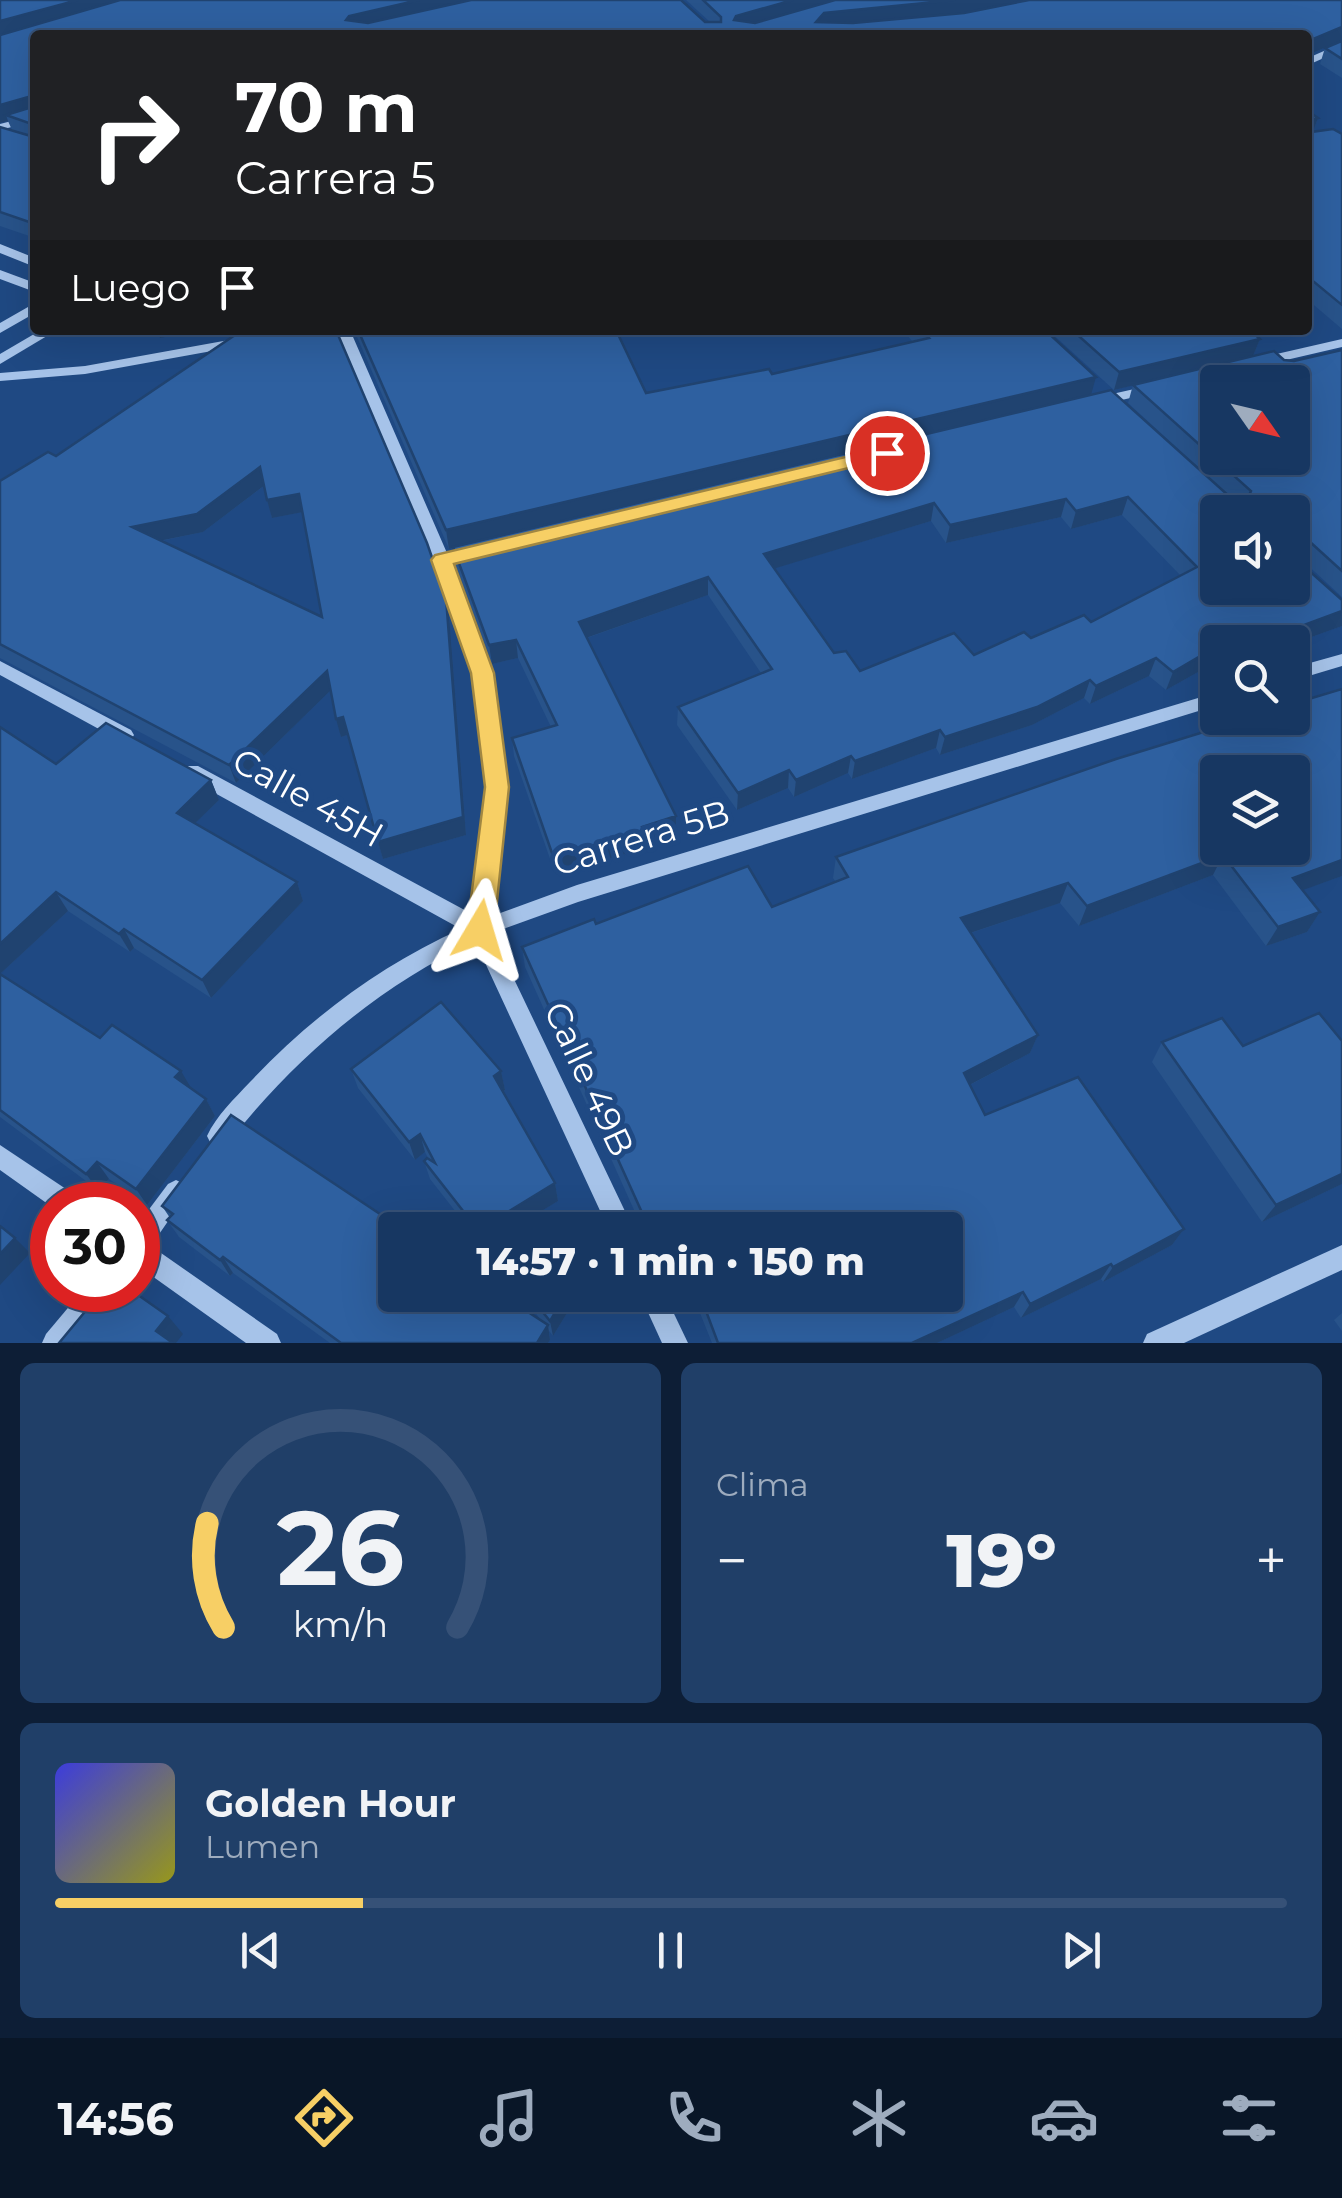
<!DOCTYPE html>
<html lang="es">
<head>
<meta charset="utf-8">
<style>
	body { margin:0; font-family:Montserrat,sans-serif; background:#203f68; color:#f1f3f6; height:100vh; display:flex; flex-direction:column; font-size:38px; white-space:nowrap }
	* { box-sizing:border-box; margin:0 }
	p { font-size:32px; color:#9eacbe }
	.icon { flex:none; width:55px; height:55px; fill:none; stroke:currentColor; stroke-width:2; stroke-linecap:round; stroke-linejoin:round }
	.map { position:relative; height:1343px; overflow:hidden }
	.panel { display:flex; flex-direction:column; gap:20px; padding:20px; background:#0d1e36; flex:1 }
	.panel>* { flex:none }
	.guide { position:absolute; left:30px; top:30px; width:1282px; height:305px; border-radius:10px; box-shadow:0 10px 40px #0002,0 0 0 2px #365177; background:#202124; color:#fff; overflow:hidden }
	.needle { width:65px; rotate:124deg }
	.fabs { position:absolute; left:1200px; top:365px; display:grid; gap:20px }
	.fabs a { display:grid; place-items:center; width:110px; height:110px; border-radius:10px; background:#173762; box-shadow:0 10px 40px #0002,0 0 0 2px #365177; font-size:50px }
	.speed { position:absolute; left:30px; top:1182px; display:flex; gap:20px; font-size:50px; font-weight:700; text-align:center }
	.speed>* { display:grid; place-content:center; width:130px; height:130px; border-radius:50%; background:#173762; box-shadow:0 10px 40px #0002,0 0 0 2px #365177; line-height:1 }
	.speed .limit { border:15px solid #d22; background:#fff; color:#111 }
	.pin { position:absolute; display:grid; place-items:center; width:85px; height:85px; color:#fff; margin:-42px; border:5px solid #fff; border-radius:50%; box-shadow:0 2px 10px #0007 }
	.me { position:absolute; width:110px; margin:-55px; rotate:7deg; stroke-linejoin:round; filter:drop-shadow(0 0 8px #0008) }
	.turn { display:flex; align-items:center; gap:35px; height:210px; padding:0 40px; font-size:45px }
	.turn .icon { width:130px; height:130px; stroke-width:2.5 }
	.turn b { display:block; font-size:70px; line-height:85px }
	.then { display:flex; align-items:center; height:95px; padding:0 40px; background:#0003; gap:20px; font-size:38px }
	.big { font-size:75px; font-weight:800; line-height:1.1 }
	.panel .widget { flex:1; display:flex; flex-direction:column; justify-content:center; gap:15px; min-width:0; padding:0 35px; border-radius:15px; background:#203f68 }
	.panel .dial { align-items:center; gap:0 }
	.dial svg { height:260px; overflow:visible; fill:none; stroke:#365177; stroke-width:7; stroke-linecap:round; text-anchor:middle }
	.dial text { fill:#f1f3f6; stroke:none }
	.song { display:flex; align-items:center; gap:30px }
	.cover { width:120px; height:120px; border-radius:15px; background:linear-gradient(135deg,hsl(240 70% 55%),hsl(60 70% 35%)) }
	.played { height:10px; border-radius:5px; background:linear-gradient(90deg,#f7cf65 25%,#365177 25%) }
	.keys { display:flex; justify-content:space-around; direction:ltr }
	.heat { display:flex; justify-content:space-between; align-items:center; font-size:55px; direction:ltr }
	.panel .tiles { flex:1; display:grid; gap:20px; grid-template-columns:1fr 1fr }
	.widget:last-child { grid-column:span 2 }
	.trip { position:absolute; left:378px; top:1212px; width:585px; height:100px; border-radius:10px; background:#173762; box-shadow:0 10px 40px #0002,0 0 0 2px #365177; font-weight:800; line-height:100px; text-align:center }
	.tabs { display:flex; height:160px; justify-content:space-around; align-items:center; background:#091627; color:#9eacbe }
	.tabs .icon { width:70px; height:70px }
	.tabs .on { color:#f7cf65 }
	.tabs b { font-size:45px; color:#f1f3f6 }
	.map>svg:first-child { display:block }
</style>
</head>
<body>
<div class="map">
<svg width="1342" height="1343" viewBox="0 0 1342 1343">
	<rect width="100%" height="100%" fill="#1f4983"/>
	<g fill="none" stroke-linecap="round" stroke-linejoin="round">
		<!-- minor -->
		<g fill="#a6c3e9" fill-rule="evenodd">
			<path d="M1342,43V50L1308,65V58Z"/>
			<path d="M35,115V121L0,130V124Z"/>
			<path d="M0,244L35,258V267L0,253Z"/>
			<path d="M0,270L35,283V292L0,279Z"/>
			<path d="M35,303V313L0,333V323Z"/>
			<path d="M41,330H57L0,364V354Z"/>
			<path d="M336,330H350L450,560L491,673L506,787L492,916L577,885L1218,692V705L578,902L492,933L634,1230H609L475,941C376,988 295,1058 227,1144L219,1147L211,1144L207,1136C216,1116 235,1098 250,1082C310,1018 381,965 461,929L184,776L182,771L184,766H198L472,914L488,787L473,673L434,560Z"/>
			<path d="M240,338L247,342L245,345L85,374L0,381V373L85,366Z"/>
			<path d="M1342,339V347L1260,366L1253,362L1255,359Z"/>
			<path d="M1152,385L1159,389L1157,392L1095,406L1088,402L1090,399Z"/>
			<path d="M1342,654V666L1292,681V668Z"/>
			<path d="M0,661L131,730L134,735L131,740H119L0,675Z"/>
			<path d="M0,1145L78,1197L82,1205L52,1207L0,1170Z"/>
			<path d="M176,1180L184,1184L188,1192L151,1246L277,1334L281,1343H246L138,1266V1224L168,1184Z"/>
			<path d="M1342,1245V1270L1184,1343H1143L1147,1334Z"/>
			<path d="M83,1290H111L108,1299L71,1343H42L46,1334Z"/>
			<path d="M640,1295H665L688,1343H662Z"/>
		</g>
	</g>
	<!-- wall -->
	<g fill="#28538a" fill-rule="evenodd">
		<path d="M0,0L705,22H710L686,0H1342V40L1308,55V35H35V238L0,226V127L12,130L8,121L0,123Z"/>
		<path d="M1342,41V78L1320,64L1325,48Z"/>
		<path d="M1308,111L1318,118L1313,131L1342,134V329L1308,300Z"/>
		<path d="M246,330L449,616L466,835L383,859L347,735L341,737L331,690L236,783L0,658V481L56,456ZM264,486L272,518L302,512L322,617L161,541L203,532Z"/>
		<path d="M354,330H650L619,336L646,393L772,374L913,342L902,330H1045L1091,395L1230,497L1128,403L1133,385L1114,390L1048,330H1250L1260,339L1253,356L1294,361L1342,350V597L1301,559H1298L1342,626L1292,644V642H1218V668L1211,670L1207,667L1166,690L1149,676L1090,704L1084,698L1032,725L940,755L936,748L852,779L848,773L794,797L788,788L737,810L677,725L678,707L761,673L708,595L587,638L676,834L644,844V849L555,873L514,756L512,738L551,727L518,658L492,664L456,566L453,548L449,549ZM1122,515L1180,575L1091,622L974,655L860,671L834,653L775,568L931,521L946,543L1061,517L1071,529Z"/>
		<path d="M1342,689V876L1302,890L1320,912L1307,932L1266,946L1213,875L1079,926L1060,903L971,933L1038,1035L1030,1053L970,1085L985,1115L1184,1229L1172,1245L1103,1282L1101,1279L1021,1318L1014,1307L937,1343H712L696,1303L685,1309L679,1295H945V1230H643L525,967L522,947L596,924L772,907L836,882L833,878L836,857Z"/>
		<path d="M0,727L56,764L211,780L219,800L195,823L297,882L303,901L211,998L134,948L130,952L68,911L0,974L100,1038L191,1088L206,1099L215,1116L147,1205L109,1179L98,1190L0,1117Z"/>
		<path d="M1162,1042L1243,1046L1342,1184L1262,1222L1152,1062Z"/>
		<path d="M351,1069L501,1071L505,1090L502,1092L555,1183L558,1201L527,1219L544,1230H470L430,1179L424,1161L429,1160L425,1152L415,1160L358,1088Z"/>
		<path d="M162,1206L541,1320L521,1295H578L553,1336L549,1331L550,1340L548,1343H330L233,1273L230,1276L179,1237L167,1220L170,1218Z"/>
		<path d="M1342,1313V1331L1334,1320Z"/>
	</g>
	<!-- shaded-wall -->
	<g fill="#204370">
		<path d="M78,0H137L0,38V21Z"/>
		<path d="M419,0H486L348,35L346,20L349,16Z"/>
		<path d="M793,0H843L736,31L734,20L736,16Z"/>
		<path d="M955,0H1041L960,14L823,28L816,22L824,13Z"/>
		<path d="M1342,27V40L1308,55L1311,40Z"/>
		<path d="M32,96L35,113L6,115L8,121L0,123V105Z"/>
		<path d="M1318,118L1312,134L1311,120Z"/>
		<path d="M158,330H198L160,338Z"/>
		<path d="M611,330H650L612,338Z"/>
		<path d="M1260,339L1253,356L1114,390L1119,372Z"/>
		<path d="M1096,377L1091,395L449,549L446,530Z"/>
		<path d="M260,467L265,485L203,532L139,545L132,527Z"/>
		<path d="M299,494L303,512L272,518L267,500Z"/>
		<path d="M1128,497L1122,515L1071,529L1076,511Z"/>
		<path d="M1066,499L1061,517L946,543L950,525Z"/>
		<path d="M934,503L931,521L763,572L764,554Z"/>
		<path d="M708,577V595L580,640L579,622Z"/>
		<path d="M446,598L449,616L466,835L383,859L378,842Z"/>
		<path d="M1342,611V626L1292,644V642H1250Z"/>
		<path d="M516,640L518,658L492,664L489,645Z"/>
		<path d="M1214,648L1207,667L1166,690L1173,672Z"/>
		<path d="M1218,655V668L1211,670Z"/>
		<path d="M1156,658L1149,676L1090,704L1096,686Z"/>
		<path d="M327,671L332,689L236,783L229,765Z"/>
		<path d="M1090,680L1084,698L1032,725L940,755L945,737Z"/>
		<path d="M343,717L347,735L341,737L336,719Z"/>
		<path d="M940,730L936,748L852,779L855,761Z"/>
		<path d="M851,756L848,773L794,797L796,780Z"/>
		<path d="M789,770L788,788L737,810L738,793Z"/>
		<path d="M211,780L219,800L186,832L177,813Z"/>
		<path d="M676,816V834L644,844V849L555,873L553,856Z"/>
		<path d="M1223,855L1213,875L1079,926L1087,906Z"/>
		<path d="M1342,860V876L1281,898L1293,878Z"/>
		<path d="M297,882L303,901L211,998L202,980Z"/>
		<path d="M1068,883L1060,903L955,938L961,918Z"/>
		<path d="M56,892L68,911L0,974V944Z"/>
		<path d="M1320,912L1307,932L1266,946L1278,927Z"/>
		<path d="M124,929L134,948L130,952L119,934Z"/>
		<path d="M1038,1035L1030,1053L958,1091L964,1073Z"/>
		<path d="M181,1071L191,1088L175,1077Z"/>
		<path d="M501,1071L505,1090L497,1095L494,1076Z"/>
		<path d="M206,1099L215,1116L147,1205L136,1189Z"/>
		<path d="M420,1134L425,1152L415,1160L409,1142Z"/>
		<path d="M97,1162L109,1179L98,1190L86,1174Z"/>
		<path d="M1342,1174V1184L1262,1222L1276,1205Z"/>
		<path d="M555,1183L558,1201L515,1227L511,1210Z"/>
		<path d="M1184,1229L1172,1245L1103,1282L1113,1267Z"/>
		<path d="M15,1238L30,1253L0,1285V1254Z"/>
		<path d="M223,1257L233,1273L230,1276L220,1260Z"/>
		<path d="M1111,1264L1101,1279L1021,1318L1030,1304Z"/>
		<path d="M1023,1292L1014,1307L937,1343H912Z"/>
		<path d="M565,1295H578L553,1336L550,1321Z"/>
		<path d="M685,1295H697L696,1303L685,1309Z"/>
		<path d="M168,1316L183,1334L176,1343H167L156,1331Z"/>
		<path d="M548,1325L550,1340L548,1343H537Z"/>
	</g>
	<!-- building -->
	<g fill="#2e60a0" stroke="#204370" stroke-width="2.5" fill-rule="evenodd">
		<path d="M0,0H78L0,21Z"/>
		<path d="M120,0H419L349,16L346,20L368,23L471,0H681L705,22H721V17L703,0H793L736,16L734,20L755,23L835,0H955L824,13L816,22L853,23L964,13L1029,0H1342V27L1311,40L1308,37V35H1304L1298,31L1296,35H35V224L0,212V127L31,136L32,124L6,115L32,107V96L0,105V35Z"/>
		<path d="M1342,41V59L1325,48Z"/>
		<path d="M1308,111L1318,118L1311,120V132L1333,129L1342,134V305L1308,277Z"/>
		<path d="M246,330H336L427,543L446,598L463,817L378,842L343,717L336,719L327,671L229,765L0,644V481L48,452L56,456L241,331ZM260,467L267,500L299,494L322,617L132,527L197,514Z"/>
		<path d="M358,330H616L646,393L769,369L772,374L929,338L921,330H1045L1096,377L446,530Z"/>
		<path d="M1072,330H1250L1260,339L1119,372Z"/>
		<path d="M1342,350V571L1309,541L1298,540V561L1342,600V611L1288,631L1250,642H1218V651L1214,648L1173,672L1156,658L1096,686L1090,680L1037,707L945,737L940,730L855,761L851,756L796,780L789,770L738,793L678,707L772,669L708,577L579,622L676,816L642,827L644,832L553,856L512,738L557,725L516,640L489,645L453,547L1111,390L1230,497L1248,498L1251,491L1133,385L1274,351L1284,360L1294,361ZM1218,382H1292V458H1218ZM1128,497L1197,567L1091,622L1084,615L1031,638L1024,632L974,655L954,633L860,671L846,651L834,653L764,554L934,503L950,525L1066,499L1076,511ZM1218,512H1292V588H1218Z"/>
		<path d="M1342,689V860L1293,878L1320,912L1278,927L1223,855L1087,906L1068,883L961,918L1038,1035L964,1073L985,1115L1078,1077L1184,1229L1113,1267L1111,1264L1030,1304L1023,1292L912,1343H718L700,1295H945V1230H658L656,1225L649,1228L522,947L594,919L596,924L748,866L772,907L848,877L836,857L1116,759L1249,718H1292V704ZM1218,772H1292V848H1218Z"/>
		<path d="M106,723L211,780L177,813L297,882L202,980L124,929L119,934L56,892L0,944V727L56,764Z"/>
		<path d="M0,974L100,1038L112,1025L181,1071L175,1077L206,1099L136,1189L97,1162L86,1174L0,1110Z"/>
		<path d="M441,1002L501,1071L494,1076L555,1183L511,1210L544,1230H478L424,1161L427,1158L435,1163L420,1134L409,1142L351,1069Z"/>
		<path d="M1319,1013L1342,1041V1174L1276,1205L1162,1042L1222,1018L1243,1046Z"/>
		<path d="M231,1115L404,1230H395V1295H502L548,1325L537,1343H341L223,1257L220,1260L167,1220L173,1214L162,1206Z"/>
		<path d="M0,1226L15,1238L0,1254Z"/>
		<path d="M103,1290H131L168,1316L156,1331L173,1343H59Z"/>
		<path d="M529,1295H565L550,1321Z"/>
	</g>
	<!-- route -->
	<path fill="#f7cf65" stroke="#a18742" stroke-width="2.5" d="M887,447L897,453L894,457L454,564L494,673L509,787L494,930L490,938L480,941L471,938L467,930L485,787L471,673L431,560L435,555Z"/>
	<g text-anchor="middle" stroke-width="10" stroke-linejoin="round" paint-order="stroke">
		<!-- street labels -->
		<g font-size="35" fill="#fff" stroke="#1f4983">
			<text transform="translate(308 798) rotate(29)" y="12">Calle 45H</text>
			<text transform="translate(641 838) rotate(-17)" y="12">Carrera 5B</text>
			<text transform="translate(589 1079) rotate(65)" y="12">Calle 49B</text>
		</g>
	</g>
</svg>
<div class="fabs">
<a><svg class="needle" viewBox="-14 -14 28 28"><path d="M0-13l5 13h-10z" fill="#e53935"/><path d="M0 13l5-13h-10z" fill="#9eacbe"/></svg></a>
<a><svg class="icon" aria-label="sound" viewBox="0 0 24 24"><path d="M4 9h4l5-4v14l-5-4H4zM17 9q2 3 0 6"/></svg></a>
<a><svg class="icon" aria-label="search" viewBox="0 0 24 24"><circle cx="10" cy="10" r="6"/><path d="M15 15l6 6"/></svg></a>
<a><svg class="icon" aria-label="layers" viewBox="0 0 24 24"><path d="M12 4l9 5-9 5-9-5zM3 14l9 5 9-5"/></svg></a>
</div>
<div class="speed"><div class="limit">30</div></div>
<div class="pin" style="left:887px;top:453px;background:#d93025"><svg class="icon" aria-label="arrive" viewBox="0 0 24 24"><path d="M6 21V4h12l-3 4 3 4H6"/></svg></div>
<svg class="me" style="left:480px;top:930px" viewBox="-20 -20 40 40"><path d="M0-17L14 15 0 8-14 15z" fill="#f7cf65" stroke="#fff" stroke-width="4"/></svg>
<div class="trip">14:57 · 1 min · 150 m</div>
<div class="guide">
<div class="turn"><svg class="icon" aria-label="right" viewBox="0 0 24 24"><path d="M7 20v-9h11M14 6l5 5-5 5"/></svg><div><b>70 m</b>Carrera 5</div></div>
<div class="then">Luego<svg class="icon" aria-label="arrive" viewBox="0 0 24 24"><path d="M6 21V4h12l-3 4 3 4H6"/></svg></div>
</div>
</div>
<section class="panel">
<div class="tiles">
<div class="widget dial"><svg viewBox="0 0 100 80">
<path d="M14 69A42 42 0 1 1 86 69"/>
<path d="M14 69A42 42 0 0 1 9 37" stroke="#f7cf65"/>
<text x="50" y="56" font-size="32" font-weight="700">26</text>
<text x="50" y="72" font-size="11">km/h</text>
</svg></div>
<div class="widget"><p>Clima</p>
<div class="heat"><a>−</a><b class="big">19°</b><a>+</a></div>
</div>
<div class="widget">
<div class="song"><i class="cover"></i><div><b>Golden Hour</b><p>Lumen</p></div></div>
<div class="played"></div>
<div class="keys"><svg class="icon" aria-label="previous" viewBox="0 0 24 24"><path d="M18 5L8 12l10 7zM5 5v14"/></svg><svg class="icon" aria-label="pause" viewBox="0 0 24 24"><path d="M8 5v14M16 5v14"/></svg><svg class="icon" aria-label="next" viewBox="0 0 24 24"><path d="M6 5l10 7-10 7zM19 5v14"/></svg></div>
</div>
</div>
</section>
<nav class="tabs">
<b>14:56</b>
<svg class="icon on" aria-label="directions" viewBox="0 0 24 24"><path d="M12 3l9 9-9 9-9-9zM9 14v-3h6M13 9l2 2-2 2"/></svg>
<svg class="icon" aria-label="music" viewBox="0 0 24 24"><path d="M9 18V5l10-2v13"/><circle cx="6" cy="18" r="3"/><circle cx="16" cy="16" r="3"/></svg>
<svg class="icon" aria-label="phone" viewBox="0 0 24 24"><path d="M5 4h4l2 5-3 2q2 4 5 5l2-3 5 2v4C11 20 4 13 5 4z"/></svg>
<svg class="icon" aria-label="climate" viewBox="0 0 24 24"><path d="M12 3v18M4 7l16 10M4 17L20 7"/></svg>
<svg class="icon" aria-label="car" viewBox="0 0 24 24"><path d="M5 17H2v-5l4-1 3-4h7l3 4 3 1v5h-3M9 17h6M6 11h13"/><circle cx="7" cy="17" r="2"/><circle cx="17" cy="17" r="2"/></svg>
<svg class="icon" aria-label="filters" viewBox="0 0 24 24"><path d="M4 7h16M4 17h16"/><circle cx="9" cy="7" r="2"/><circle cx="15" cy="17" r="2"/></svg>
</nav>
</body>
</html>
